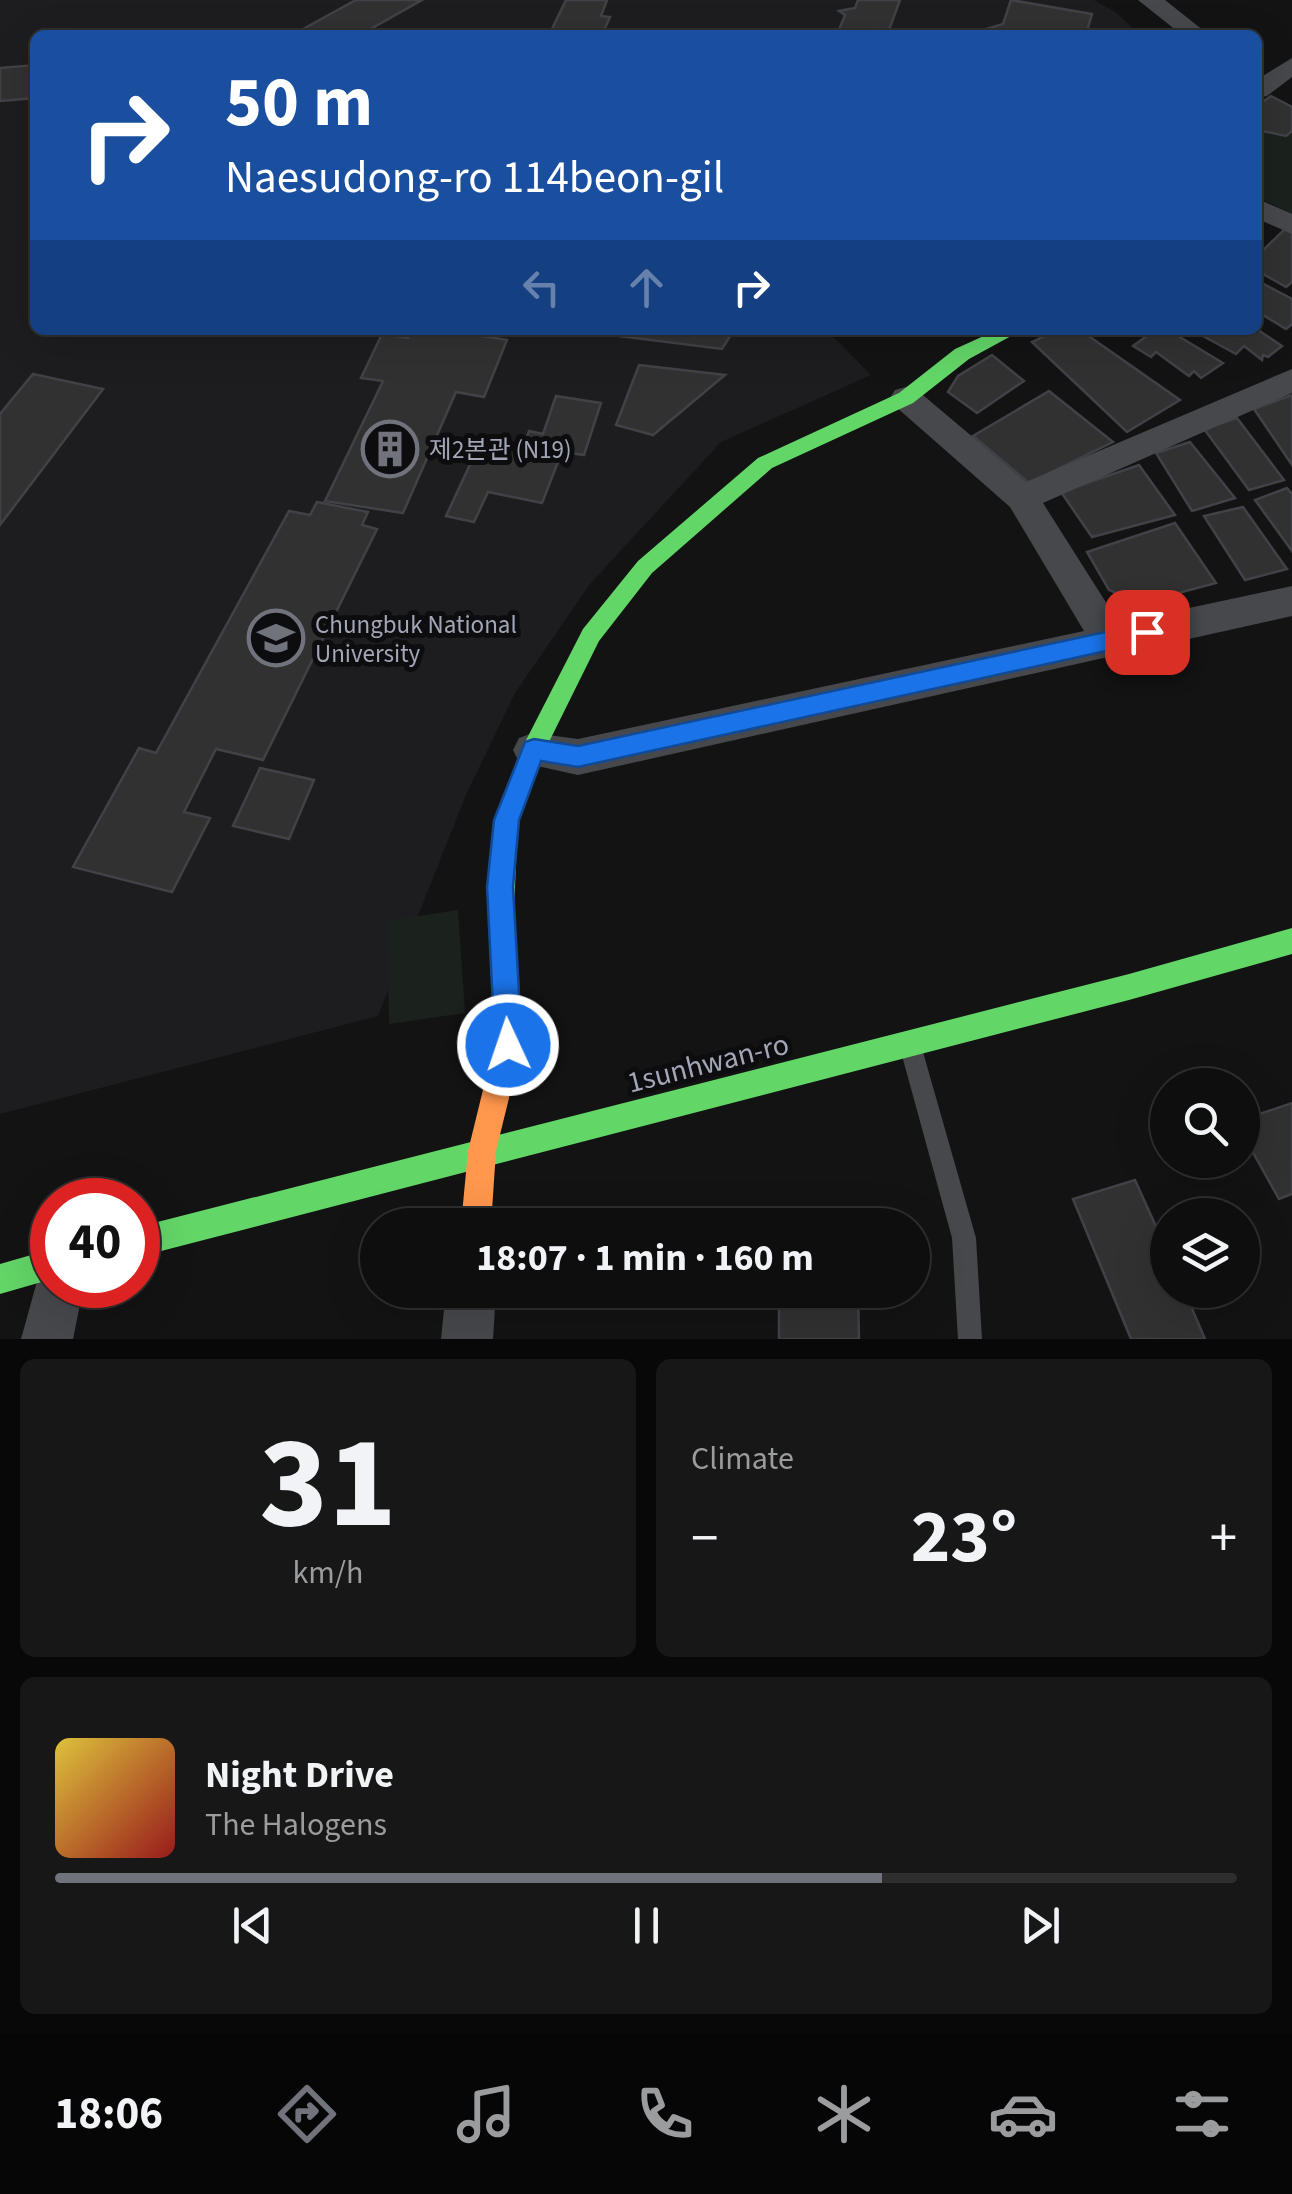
<!DOCTYPE html>
<html lang="en">
<head>
<meta charset="utf-8">
<style>
	body { margin:0; font-family:"Source Sans 3","Noto Sans KR",sans-serif; background:#171717; color:#f1f3f6; height:100vh; display:flex; flex-direction:column; font-size:38px; white-space:nowrap }
	* { box-sizing:border-box; margin:0 }
	p { font-size:32px; color:#9b9c9e }
	.icon { flex:none; width:55px; height:55px; fill:none; stroke:currentColor; stroke-width:2; stroke-linecap:round; stroke-linejoin:round }
	.map { position:relative; height:1339px; overflow:hidden }
	.details { display:flex; flex-direction:column; gap:20px; padding:20px; background:#080808; flex:1 }
	.details>* { flex:none }
	.top-card { position:absolute; left:30px; top:30px; width:1232px; height:305px; border-radius:15px; box-shadow:0 10px 40px #0002,0 0 0 2px #2e2e2e; background:#1a4fa0; color:#fff; overflow:hidden }
	.tools { position:absolute; left:1150px; top:1068px; display:grid; gap:20px }
	.tools a { display:grid; place-items:center; width:110px; height:110px; border-radius:50%; background:#0e0e0e; box-shadow:0 10px 40px #0002,0 0 0 2px #2e2e2e; font-size:50px }
	.speed { position:absolute; left:30px; top:1178px; display:flex; gap:20px; font-size:50px; font-weight:700; text-align:center }
	.speed>* { display:grid; place-content:center; width:130px; height:130px; border-radius:50%; background:#0e0e0e; box-shadow:0 10px 40px #0002,0 0 0 2px #2e2e2e; line-height:1 }
	.speed .limit { border:15px solid #d22; background:#fff; color:#111 }
	.pin { position:absolute; display:grid; place-items:center; width:85px; height:85px; color:#fff; margin:-42px; border-radius:20px; box-shadow:0 5px 15px #0006 }
	.me { position:absolute; width:110px; margin:-55px; rotate:357deg; stroke-linejoin:round; filter:drop-shadow(0 0 8px #0008) }
	.turn { display:flex; align-items:center; gap:35px; height:210px; padding:0 30px; font-size:45px }
	.turn .icon { width:130px; height:130px; stroke-width:2.5 }
	.turn b { display:block; font-size:70px; line-height:85px }
	.lanes { display:flex; align-items:center; height:95px; padding:0 30px; background:#0003; justify-content:center; gap:50px; direction:ltr }
	.lanes .off { opacity:.35 }
	.big { font-size:75px; font-weight:700; line-height:1.1 }
	.details .widget { flex:1; display:flex; flex-direction:column; justify-content:center; gap:15px; min-width:0; padding:0 35px; border-radius:15px; background:#171717 }
	.details .dial { align-items:center; gap:0 }
	.dial b { font-size:130px; line-height:1 }
	.song { display:flex; align-items:center; gap:30px }
	.cover { width:120px; height:120px; border-radius:15px; background:linear-gradient(135deg,hsl(50 70% 55%),hsl(0 70% 35%)) }
	.played { height:10px; border-radius:5px; background:linear-gradient(90deg,#70737c 70%,#2e2e2e 70%) }
	.keys { display:flex; justify-content:space-around; direction:ltr }
	.heat { display:flex; justify-content:space-between; align-items:center; font-size:55px; direction:ltr }
	.details .tiles { flex:1; display:grid; gap:20px; grid-template-columns:1fr 1fr }
	.widget:last-child { grid-column:span 2 }
	.trip { position:absolute; left:360px; top:1208px; width:570px; height:100px; border-radius:50px; background:#0e0e0e; box-shadow:0 10px 40px #0002,0 0 0 2px #2e2e2e; font-weight:700; line-height:100px; text-align:center }
	.menu { display:flex; height:160px; justify-content:space-around; align-items:center; background:#060606; color:#9b9c9e }
	.menu .icon { width:70px; height:70px }
	.menu .selected { color:#70737c }
	.menu b { font-size:45px; color:#f1f3f6 }
	.map>svg:first-child { display:block }
</style>
</head>
<body>
<div class="map">
<svg width="1292" height="1339" viewBox="0 0 1292 1339">
	<rect width="100%" height="100%" fill="#131313"/>
	<!-- built -->
	<g fill="#1d1d1f">
		<path d="M0,0H356L292,35H35V65L0,68Z"/>
		<path d="M421,0H1094L1117,13L1140,35H360Z"/>
		<path d="M35,98V330H827L871,375L721,442L590,584L515,693L466,795L378,1016L0,1114V101Z"/>
	</g>
	<!-- green -->
	<g fill="#1b221d">
		<path d="M1272,97L1292,106V214L1258,197V111Z"/>
		<path d="M458,910L465,1013L389,1024L387,921Z"/>
	</g>
	<!-- building -->
	<g fill="#313132" stroke="#414247" stroke-width="2.5">
		<path d="M356,0H422L360,35H292Z"/>
		<path d="M566,0H607L601,16L610,17L602,35H549Z"/>
		<path d="M858,0H900L889,30L879,29L878,35H837L845,15L839,11L855,8Z"/>
		<path d="M1011,0L1092,14L1087,31L1099,35H981L983,30L1003,24Z"/>
		<path d="M35,65V98L0,101V68Z"/>
		<path d="M1271,96L1292,107V131L1286,136L1258,130V105Z"/>
		<path d="M1287,227L1292,230V282L1286,287L1258,271V255Z"/>
		<path d="M1258,281L1292,299V324L1286,329L1258,312Z"/>
		<path d="M412,330H472L470,334L507,340L484,397L456,392L403,513L325,501L383,381L361,378L382,334L408,338Z"/>
		<path d="M571,330H734L722,349Z"/>
		<path d="M1057,330H1080L1180,400L1127,432L1032,342Z"/>
		<path d="M1155,330H1168L1223,363L1201,378L1194,371L1189,376L1156,352L1151,357L1133,346Z"/>
		<path d="M1192,330H1258L1282,346L1268,357L1263,355L1262,360L1244,346L1236,354Z"/>
		<path d="M992,355L1024,381L977,413L948,392L958,376Z"/>
		<path d="M639,365L725,375L653,435L616,425Z"/>
		<path d="M33,374L103,389L0,525V414Z"/>
		<path d="M1049,391L1113,442L1029,483L973,436Z"/>
		<path d="M1292,395V465L1254,409Z"/>
		<path d="M556,396L601,403L584,455L524,446L529,431L543,434Z"/>
		<path d="M1237,418L1284,480L1249,490L1204,429Z"/>
		<path d="M481,441L560,457L542,503L488,492L474,522L446,516Z"/>
		<path d="M1190,442L1235,498L1192,511L1156,453Z"/>
		<path d="M1139,465L1175,515L1092,537L1061,492Z"/>
		<path d="M1287,488L1292,494V551L1255,500Z"/>
		<path d="M317,502L368,512L362,525L377,529L263,760L216,749L184,812L210,818L172,892L73,867L139,748L156,753L289,511L310,515Z"/>
		<path d="M1243,507L1287,569L1245,580L1204,516Z"/>
		<path d="M1175,523L1216,583L1141,603L1109,590L1087,552Z"/>
		<path d="M260,768L314,780L289,839L233,826Z"/>
		<path d="M1292,1103V1194L1279,1199L1242,1133V1120Z"/>
		<path d="M1135,1180L1168,1253V1290H1184L1205,1339H1131L1073,1199Z"/>
		<path d="M779,1290H858L859,1339H779Z"/>
	</g>
	<g fill="none" stroke-linecap="round" stroke-linejoin="round">
		<!-- lane -->
		<path fill="#47484c" fill-rule="evenodd" d="M912,1041L920,1044L923,1052L976,1238L982,1339H958L952,1238L901,1052L904,1044Z"/>
		<!-- street -->
		<g fill="#47484c" fill-rule="evenodd">
			<path d="M1138,0H1165L1209,35H1182Z"/>
			<path d="M1292,58V77L1267,96L1258,98V79Z"/>
			<path d="M1258,199L1292,214V234L1258,219Z"/>
			<path d="M1292,369V393L1043,503L1119,623L1292,586V616L578,775L519,762L513,750L519,738L533,733L578,739L1084,631L1010,507L895,406L890,398L895,390L906,387L917,390L1026,482Z"/>
			<path d="M52,1262V1285H84L73,1339H21L41,1267Z"/>
			<path d="M446,1290H496L493,1339H441Z"/>
		</g>
		<!-- fast -->
		<g fill="#63d668" fill-rule="evenodd">
			<path d="M997,330H1022L969,359L913,403L772,468L652,573L599,641L544,752L518,820L514,908L510,917L501,920L492,917L488,908L494,820L521,750L583,629L638,561L758,458L899,393L955,349Z"/>
			<path d="M1292,928V954L1129,1000L138,1257V1227L1129,974Z"/>
			<path d="M52,1249V1279L0,1294V1264Z"/>
		</g>
		<!-- slow -->
		<path fill="#ff974d" fill-rule="evenodd" d="M501,896L510,899L514,908L522,1045L496,1151L491,1225H461L468,1151L494,1045L488,908L492,899Z"/>
	</g>
	<!-- route -->
	<path fill="#1a73e8" stroke="#114b97" stroke-width="2.5" d="M1147,623L1158,632L1147,642L578,767L541,761L519,820L513,887L522,1045L518,1055L508,1059L499,1055L495,1045L487,887L494,820L525,742L534,739L578,746Z"/>
	<!-- icons -->
	<defs>
		<g id="building-ring" transform="scale(2.875)"><circle r="9.5" fill="#0d0d0f" stroke="#70737c" stroke-width="1.5"/><path d="M-4-6H4V6H1V3H-1V6H-4ZM-2.5-4.3h1.7v1.8h-1.7ZM.8-4.3h1.7v1.8H.8ZM-2.5-1h1.7V.8h-1.7ZM.8-1h1.7V.8H.8Z" fill="#70737c"/></g>
		<g id="university-ring" transform="scale(2.875)"><circle r="9.5" fill="#0d0d0f" stroke="#70737c" stroke-width="1.5"/><path d="M0-5L7-2L0 1L-7-2ZM-4 1L0 2.5L4 1V4Q0 6-4 4Z" fill="#70737c"/></g>
	</defs>
	<g fill-rule="evenodd">
		<use href="#building-ring" x="390" y="449"/>
		<use href="#university-ring" x="276" y="638"/>
	</g>
	<g text-anchor="middle" stroke-width="10" stroke-linejoin="round" paint-order="stroke">
		<!-- poi labels -->
		<g font-size="25" fill="#a2a6b5" stroke="#0d0d0f" text-anchor="start">
			<text x="429" y="458">제2본관 (N19)</text>
			<text x="315" y="633">Chungbuk National<tspan x="315" dy="29">University</tspan></text>
		</g>
		<!-- near-street labels -->
		<g font-size="30" fill="#a2a6b5" stroke="#0d0d0f">
			<text transform="translate(708 1063) rotate(-14)" y="10">1sunhwan-ro</text>
		</g>
	</g>
</svg>
<div class="tools">
<a><svg class="icon" aria-label="search" viewBox="0 0 24 24"><circle cx="10" cy="10" r="6"/><path d="M15 15l6 6"/></svg></a>
<a><svg class="icon" aria-label="layers" viewBox="0 0 24 24"><path d="M12 4l9 5-9 5-9-5zM3 14l9 5 9-5"/></svg></a>
</div>
<div class="speed"><div class="limit">40</div></div>
<div class="pin" style="left:1147px;top:632px;background:#d93025"><svg class="icon" aria-label="arrive" viewBox="0 0 24 24"><path d="M6 21V4h12l-3 4 3 4H6"/></svg></div>
<svg class="me" style="left:508px;top:1045px" viewBox="-20 -20 40 40"><circle r="17" fill="#1a73e8" stroke="#fff" stroke-width="3"/><path d="M0-11L8 9 0 5-8 9z" fill="#fff"/></svg>
<div class="trip">18:07 · 1 min · 160 m</div>
<div class="top-card">
<div class="turn"><svg class="icon" aria-label="right" viewBox="0 0 24 24"><path d="M7 20v-9h11M14 6l5 5-5 5"/></svg><div><b>50 m</b>Naesudong-ro 114beon-gil</div></div>
<div class="lanes"><svg class="icon off" aria-label="left" viewBox="0 0 24 24"><path d="M17 20v-9H6M10 6l-5 5 5 5"/></svg><svg class="icon off" aria-label="ahead" viewBox="0 0 24 24"><path d="M12 20V5M6 11l6-6 6 6"/></svg><svg class="icon" aria-label="right" viewBox="0 0 24 24"><path d="M7 20v-9h11M14 6l5 5-5 5"/></svg></div>
</div>
</div>
<section class="details">
<div class="tiles">
<div class="widget dial"><b>31</b><p>km/h</p></div>
<div class="widget"><p>Climate</p>
<div class="heat"><a>−</a><b class="big">23°</b><a>+</a></div>
</div>
<div class="widget">
<div class="song"><i class="cover"></i><div><b>Night Drive</b><p>The Halogens</p></div></div>
<div class="played"></div>
<div class="keys"><svg class="icon" aria-label="previous" viewBox="0 0 24 24"><path d="M18 5L8 12l10 7zM5 5v14"/></svg><svg class="icon" aria-label="pause" viewBox="0 0 24 24"><path d="M8 5v14M16 5v14"/></svg><svg class="icon" aria-label="next" viewBox="0 0 24 24"><path d="M6 5l10 7-10 7zM19 5v14"/></svg></div>
</div>
</div>
</section>
<nav class="menu">
<b>18:06</b>
<svg class="icon selected" aria-label="directions" viewBox="0 0 24 24"><path d="M12 3l9 9-9 9-9-9zM9 14v-3h6M13 9l2 2-2 2"/></svg>
<svg class="icon" aria-label="music" viewBox="0 0 24 24"><path d="M9 18V5l10-2v13"/><circle cx="6" cy="18" r="3"/><circle cx="16" cy="16" r="3"/></svg>
<svg class="icon" aria-label="phone" viewBox="0 0 24 24"><path d="M5 4h4l2 5-3 2q2 4 5 5l2-3 5 2v4C11 20 4 13 5 4z"/></svg>
<svg class="icon" aria-label="climate" viewBox="0 0 24 24"><path d="M12 3v18M4 7l16 10M4 17L20 7"/></svg>
<svg class="icon" aria-label="car" viewBox="0 0 24 24"><path d="M5 17H2v-5l4-1 3-4h7l3 4 3 1v5h-3M9 17h6M6 11h13"/><circle cx="7" cy="17" r="2"/><circle cx="17" cy="17" r="2"/></svg>
<svg class="icon" aria-label="filters" viewBox="0 0 24 24"><path d="M4 7h16M4 17h16"/><circle cx="9" cy="7" r="2"/><circle cx="15" cy="17" r="2"/></svg>
</nav>
</body>
</html>
